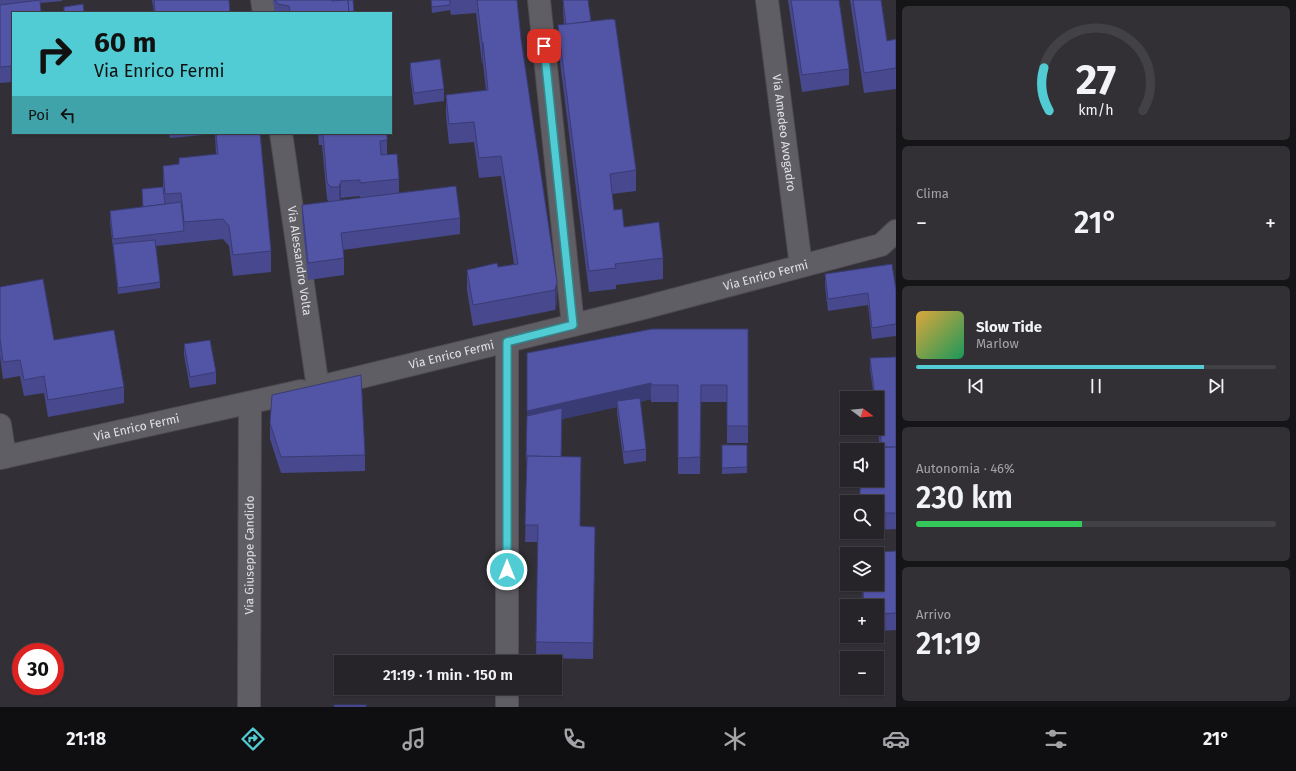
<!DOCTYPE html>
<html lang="it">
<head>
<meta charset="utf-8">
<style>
	body { margin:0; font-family:"Fira Sans",sans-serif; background:#323034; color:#f1f3f6; height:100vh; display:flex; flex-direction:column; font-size:15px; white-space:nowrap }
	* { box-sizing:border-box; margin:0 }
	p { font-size:13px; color:#a4a4a8 }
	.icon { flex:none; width:22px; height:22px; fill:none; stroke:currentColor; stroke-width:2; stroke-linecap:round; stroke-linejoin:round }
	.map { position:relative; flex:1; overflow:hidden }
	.side { display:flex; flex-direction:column; gap:6px; padding:6px; background:#151416; width:400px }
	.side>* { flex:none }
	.top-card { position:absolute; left:12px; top:12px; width:380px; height:122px; border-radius:0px; box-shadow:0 1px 3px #0004,0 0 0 1px #424145; background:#51ccd4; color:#111; overflow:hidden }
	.needle { width:26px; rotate:106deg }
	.fabs { position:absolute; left:840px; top:391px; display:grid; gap:8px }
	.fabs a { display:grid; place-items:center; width:44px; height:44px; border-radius:0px; background:#262428; box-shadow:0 1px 3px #0004,0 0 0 1px #424145; font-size:20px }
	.speed { position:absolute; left:12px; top:643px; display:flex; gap:8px; font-size:20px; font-weight:700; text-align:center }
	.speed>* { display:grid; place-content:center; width:52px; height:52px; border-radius:50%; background:#262428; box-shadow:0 1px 3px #0004,0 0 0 1px #424145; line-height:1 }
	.speed .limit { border:6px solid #d22; background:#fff; color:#111 }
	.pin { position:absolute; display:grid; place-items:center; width:34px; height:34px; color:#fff; margin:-17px; border-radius:8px; box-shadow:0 2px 6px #0006 }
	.me { position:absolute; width:44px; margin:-22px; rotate:0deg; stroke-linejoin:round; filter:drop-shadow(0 0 3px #0008) }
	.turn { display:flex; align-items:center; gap:14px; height:84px; padding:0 16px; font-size:18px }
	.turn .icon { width:52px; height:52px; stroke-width:2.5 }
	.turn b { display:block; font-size:28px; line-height:34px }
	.then { display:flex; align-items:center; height:38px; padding:0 16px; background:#0003; gap:8px; font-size:15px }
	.big { font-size:30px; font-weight:600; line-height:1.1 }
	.side .card { flex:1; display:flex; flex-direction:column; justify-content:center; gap:6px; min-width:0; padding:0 14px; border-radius:6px; background:#323034 }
	.side .dial { align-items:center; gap:0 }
	.dial svg { height:104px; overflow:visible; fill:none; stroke:#424145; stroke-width:7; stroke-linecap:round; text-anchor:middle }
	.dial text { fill:#f1f3f6; stroke:none }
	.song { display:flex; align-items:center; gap:12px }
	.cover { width:48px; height:48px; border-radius:6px; background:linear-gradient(135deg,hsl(40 70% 55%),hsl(150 70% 35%)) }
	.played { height:4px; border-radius:2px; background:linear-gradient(90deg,#51ccd4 80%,#424145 80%) }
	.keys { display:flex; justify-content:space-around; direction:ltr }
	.heat { display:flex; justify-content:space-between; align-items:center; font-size:22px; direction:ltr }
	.charge { height:6px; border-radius:3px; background:linear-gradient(90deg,#34c759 46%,#424145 0) }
	.trip { position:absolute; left:334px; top:655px; width:228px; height:40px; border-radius:0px; background:#262428; box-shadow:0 1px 3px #0004,0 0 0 1px #424145; font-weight:600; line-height:40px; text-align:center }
	.tab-bar { display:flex; height:64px; justify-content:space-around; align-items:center; background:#0f0e10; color:#a4a4a8 }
	.tab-bar .icon { width:28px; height:28px }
	.tab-bar .selected { color:#51ccd4 }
	.tab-bar b { font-size:18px; color:#f1f3f6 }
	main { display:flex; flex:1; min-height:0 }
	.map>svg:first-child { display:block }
</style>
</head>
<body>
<main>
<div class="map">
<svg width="896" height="707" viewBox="0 0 896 707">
	<rect width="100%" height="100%" fill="#323036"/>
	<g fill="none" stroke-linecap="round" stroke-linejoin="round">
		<!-- minor casing -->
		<g stroke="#4e4c51" stroke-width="24">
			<g id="minor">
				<path d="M262,0L264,13"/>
				<path d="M539,0L573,325"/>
				<path id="s1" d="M767,0L801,266"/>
				<path id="s2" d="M281,133L318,388"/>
				<path id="s3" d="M332,384L643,308L881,245L896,231"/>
				<path d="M0,425L5,457"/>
				<path id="s4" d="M0,458L301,391"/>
				<path d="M507,662V342"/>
				<path id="s5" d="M249,707L250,403"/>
				<path d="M507,707V688"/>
			</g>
		</g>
		<!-- minor -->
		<use href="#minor" stroke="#605e65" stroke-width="22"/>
	</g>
	<!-- wall -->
	<g fill="#47488e" fill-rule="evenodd">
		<path d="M0,0H62V1L40,3L13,13V82L0,83Z"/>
		<path d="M152,0H229L230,13H154Z"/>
		<path d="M273,0H353L354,13H275Z"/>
		<path d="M431,0H517L521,39L557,303L555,310L473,326L467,290V270L498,267L514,264L501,176L479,178L474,142L449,144L446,116V95L486,90L483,63H482L476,13L451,15L450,10L432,13Z"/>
		<path d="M563,0L591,21L636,170V191L612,194L614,210L624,227L663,258V279L616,285V289L589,292L558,46V25H564L563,10Z"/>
		<path d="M788,0H839L849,69V85L802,92Z"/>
		<path d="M850,0H881L887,41L896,39V89L864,93Z"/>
		<path d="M410,63L444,89V101L414,105L410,75Z"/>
		<path d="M169,133H260L271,251V272L233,276L229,246L223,239L156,246L160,282V288L118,294L110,222V211L143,207L142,189L163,187V166L179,164V158L216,155L215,134L170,138Z"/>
		<path d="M318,133H387V155L399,179V193L460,218V234L343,250L344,258V275L308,280L302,221V205L329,202L327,199L322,145H319ZM360,196V198L340,200L341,198Z"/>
		<path d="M825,274L896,290V336L872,339L868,305L828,311L825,286Z"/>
		<path d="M0,287L54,340L124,387V403L48,417L44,393L24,396L20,376L3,379L0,356Z"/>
		<path d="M748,329V443H727V402H701L700,474H678V402H651V399L640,402L646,449V461L624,464L617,413V407L562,419L561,457L580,526L595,543L593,659L536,658L538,542H525L527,470V353Z"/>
		<path d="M184,344L216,372V384L190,388L184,355Z"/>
		<path d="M896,357V529L877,530V502H860V480H877L880,447L877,423V398H874L870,369V358Z"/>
		<path d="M270,423L365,455V471L281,473L270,439Z"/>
		<path d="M722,445H747V473L722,474Z"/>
		<path d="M896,551V630L877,631V606H863L862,584H877Z"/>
	</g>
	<!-- shaded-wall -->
	<g fill="#393b74">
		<path d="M483,42V63H482V43Z"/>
		<path d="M341,181V198L339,203V187Z"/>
		<path d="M557,282V303L555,310V290Z"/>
		<path d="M651,383V399L618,407L617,401V407L562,419L561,471L527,427V411Z"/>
	</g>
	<!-- building -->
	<g fill="#5254a5" stroke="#393b74">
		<path d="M40,0L41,12L43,13H13V66L0,67V5Z"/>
		<path d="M154,0H229L230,13H155Z"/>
		<path d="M275,0H332V1L348,0L349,13H290L289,6L278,4Z"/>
		<path d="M348,0H353L354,13H349Z"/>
		<path d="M431,0H450V5L432,7Z"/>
		<path d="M477,0H517L521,39L557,282L555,290L473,305L467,270L497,263L498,267L518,264L501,156L479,158L474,122L449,124L446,95L488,90L483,42L482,43Z"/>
		<path d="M563,0H588L591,21L566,25Z"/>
		<path d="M791,0H839L849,69L802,75Z"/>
		<path d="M853,0H881L887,41L896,39V68L864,73Z"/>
		<path d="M83,4L84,13H64V7Z"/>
		<path d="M612,19L615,20L636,170L610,174L614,210L622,209L624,227L659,222L663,258L615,264L616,268L589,271L558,25Z"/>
		<path d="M440,59L444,89L414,93L410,63Z"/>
		<path d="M216,133H260L271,251L233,255L229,226L223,219L184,222L181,193L165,194L163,166L179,164V158L218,154Z"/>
		<path d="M323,133H387V140L380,141L381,155L397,154L399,179L360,183V180L341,181L339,187H331L327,183Z"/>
		<path d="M456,186L460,218L341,233L344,258L308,263L302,205Z"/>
		<path d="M163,187L165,204L143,207L142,189Z"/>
		<path d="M181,202L184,231L113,239L110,211Z"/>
		<path d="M155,240L160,282L118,288L113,244Z"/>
		<path d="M892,264L896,290V324L872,328L868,293L828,299L825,274Z"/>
		<path d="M43,279L54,340L114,330L124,387L48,400L44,376L24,380L20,360L3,362L0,339V287Z"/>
		<path d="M652,329H748V426H727V385H701L700,457L678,458V385H651V383L527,411V353Z"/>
		<path d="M210,340L216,372L190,377L184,344Z"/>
		<path d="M896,357V447H882L877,411V398H875L870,358Z"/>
		<path d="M361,375L365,455L281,457L270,423L272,395Z"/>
		<path d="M640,398L646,449L624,452L617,401Z"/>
		<path d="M562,408L561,457L527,456V459H526L527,416Z"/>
		<path d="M722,445H747V467L722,468Z"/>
		<path d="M896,447V513H877V502H860V480H877V450H859V448Z"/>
		<path d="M527,456L581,457L580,526L595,527L593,643L536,642L538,525H525Z"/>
		<path d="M896,551V613L877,614V606H864L863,584H877V554H861V553Z"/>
		<rect x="334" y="705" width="32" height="2"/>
	</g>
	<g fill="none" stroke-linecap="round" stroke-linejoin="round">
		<!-- route casing -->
		<g stroke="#35858a" stroke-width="10">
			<path id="route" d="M507,570V342L573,325L544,46"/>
		</g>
		<!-- route -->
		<use href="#route" stroke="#51ccd4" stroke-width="7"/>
	</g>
	<g text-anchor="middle" stroke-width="4" stroke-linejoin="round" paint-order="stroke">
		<!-- street labels -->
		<g font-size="12" fill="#e1e0e4" stroke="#323036">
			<text dy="4" stroke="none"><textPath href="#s1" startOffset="134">Via Amedeo Avogadro</textPath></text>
			<text dy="4" stroke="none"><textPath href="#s2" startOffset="129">Via Alessandro Volta</textPath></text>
			<text dy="4" stroke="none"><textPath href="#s3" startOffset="447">Via Enrico Fermi</textPath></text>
			<text dy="4" stroke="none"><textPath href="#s3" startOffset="123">Via Enrico Fermi</textPath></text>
			<text dy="4" stroke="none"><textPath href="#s4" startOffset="140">Via Enrico Fermi</textPath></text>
			<text dy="4" stroke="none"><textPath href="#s5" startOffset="152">Via Giuseppe Candido</textPath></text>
		</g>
	</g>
</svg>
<div class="fabs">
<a><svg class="needle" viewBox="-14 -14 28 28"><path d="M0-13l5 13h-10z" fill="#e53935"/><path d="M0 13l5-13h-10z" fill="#a4a4a8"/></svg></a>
<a><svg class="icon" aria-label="sound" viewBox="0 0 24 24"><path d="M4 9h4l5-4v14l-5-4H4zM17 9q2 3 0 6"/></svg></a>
<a><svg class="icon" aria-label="search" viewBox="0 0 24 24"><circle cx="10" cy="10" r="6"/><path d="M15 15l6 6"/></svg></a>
<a><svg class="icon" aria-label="layers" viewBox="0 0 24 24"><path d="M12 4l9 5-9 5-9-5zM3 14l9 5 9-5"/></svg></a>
<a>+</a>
<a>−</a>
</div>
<div class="speed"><div class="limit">30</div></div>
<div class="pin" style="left:544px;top:46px;background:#d93025"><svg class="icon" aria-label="arrive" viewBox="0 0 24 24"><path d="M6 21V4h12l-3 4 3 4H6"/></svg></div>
<svg class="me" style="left:507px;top:570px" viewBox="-20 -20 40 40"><circle r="17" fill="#51ccd4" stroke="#fff" stroke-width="3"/><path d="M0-11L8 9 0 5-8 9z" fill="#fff"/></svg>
<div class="trip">21:19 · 1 min · 150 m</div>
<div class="top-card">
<div class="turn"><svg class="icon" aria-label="right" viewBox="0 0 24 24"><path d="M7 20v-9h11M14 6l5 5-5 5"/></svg><div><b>60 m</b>Via Enrico Fermi</div></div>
<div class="then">Poi<svg class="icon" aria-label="left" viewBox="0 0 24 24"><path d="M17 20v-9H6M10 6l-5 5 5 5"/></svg></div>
</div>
</div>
<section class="side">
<div class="card dial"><svg viewBox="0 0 100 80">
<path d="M14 69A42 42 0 1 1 86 69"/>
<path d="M14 69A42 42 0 0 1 10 36" stroke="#51ccd4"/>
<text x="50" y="56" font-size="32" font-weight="700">27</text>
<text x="50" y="72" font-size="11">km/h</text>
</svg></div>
<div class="card"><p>Clima</p>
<div class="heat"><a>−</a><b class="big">21°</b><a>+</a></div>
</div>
<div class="card">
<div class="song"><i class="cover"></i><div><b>Slow Tide</b><p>Marlow</p></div></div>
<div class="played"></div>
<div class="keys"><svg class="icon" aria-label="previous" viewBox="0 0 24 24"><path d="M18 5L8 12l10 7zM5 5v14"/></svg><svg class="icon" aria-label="pause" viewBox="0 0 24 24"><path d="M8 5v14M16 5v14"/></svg><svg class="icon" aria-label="next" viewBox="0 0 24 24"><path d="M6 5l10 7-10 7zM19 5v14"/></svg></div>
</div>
<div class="card"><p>Autonomia · 46%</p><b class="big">230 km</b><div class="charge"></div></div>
<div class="card"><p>Arrivo</p><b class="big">21:19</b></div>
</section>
</main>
<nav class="tab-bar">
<b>21:18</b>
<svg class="icon selected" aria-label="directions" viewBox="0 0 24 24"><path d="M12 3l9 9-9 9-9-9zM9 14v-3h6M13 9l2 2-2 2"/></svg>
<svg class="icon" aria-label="music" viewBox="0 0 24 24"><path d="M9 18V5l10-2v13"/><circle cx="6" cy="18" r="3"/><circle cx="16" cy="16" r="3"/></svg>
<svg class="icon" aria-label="phone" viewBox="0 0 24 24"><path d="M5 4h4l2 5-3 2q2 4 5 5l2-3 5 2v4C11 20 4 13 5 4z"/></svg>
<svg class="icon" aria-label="climate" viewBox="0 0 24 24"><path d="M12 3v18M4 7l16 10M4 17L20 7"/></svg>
<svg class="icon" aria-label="car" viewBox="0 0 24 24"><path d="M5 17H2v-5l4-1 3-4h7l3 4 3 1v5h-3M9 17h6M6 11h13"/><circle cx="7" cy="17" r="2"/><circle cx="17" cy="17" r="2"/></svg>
<svg class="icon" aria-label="filters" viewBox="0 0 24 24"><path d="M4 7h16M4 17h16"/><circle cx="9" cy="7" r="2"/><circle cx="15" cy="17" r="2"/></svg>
<b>21°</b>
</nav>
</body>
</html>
